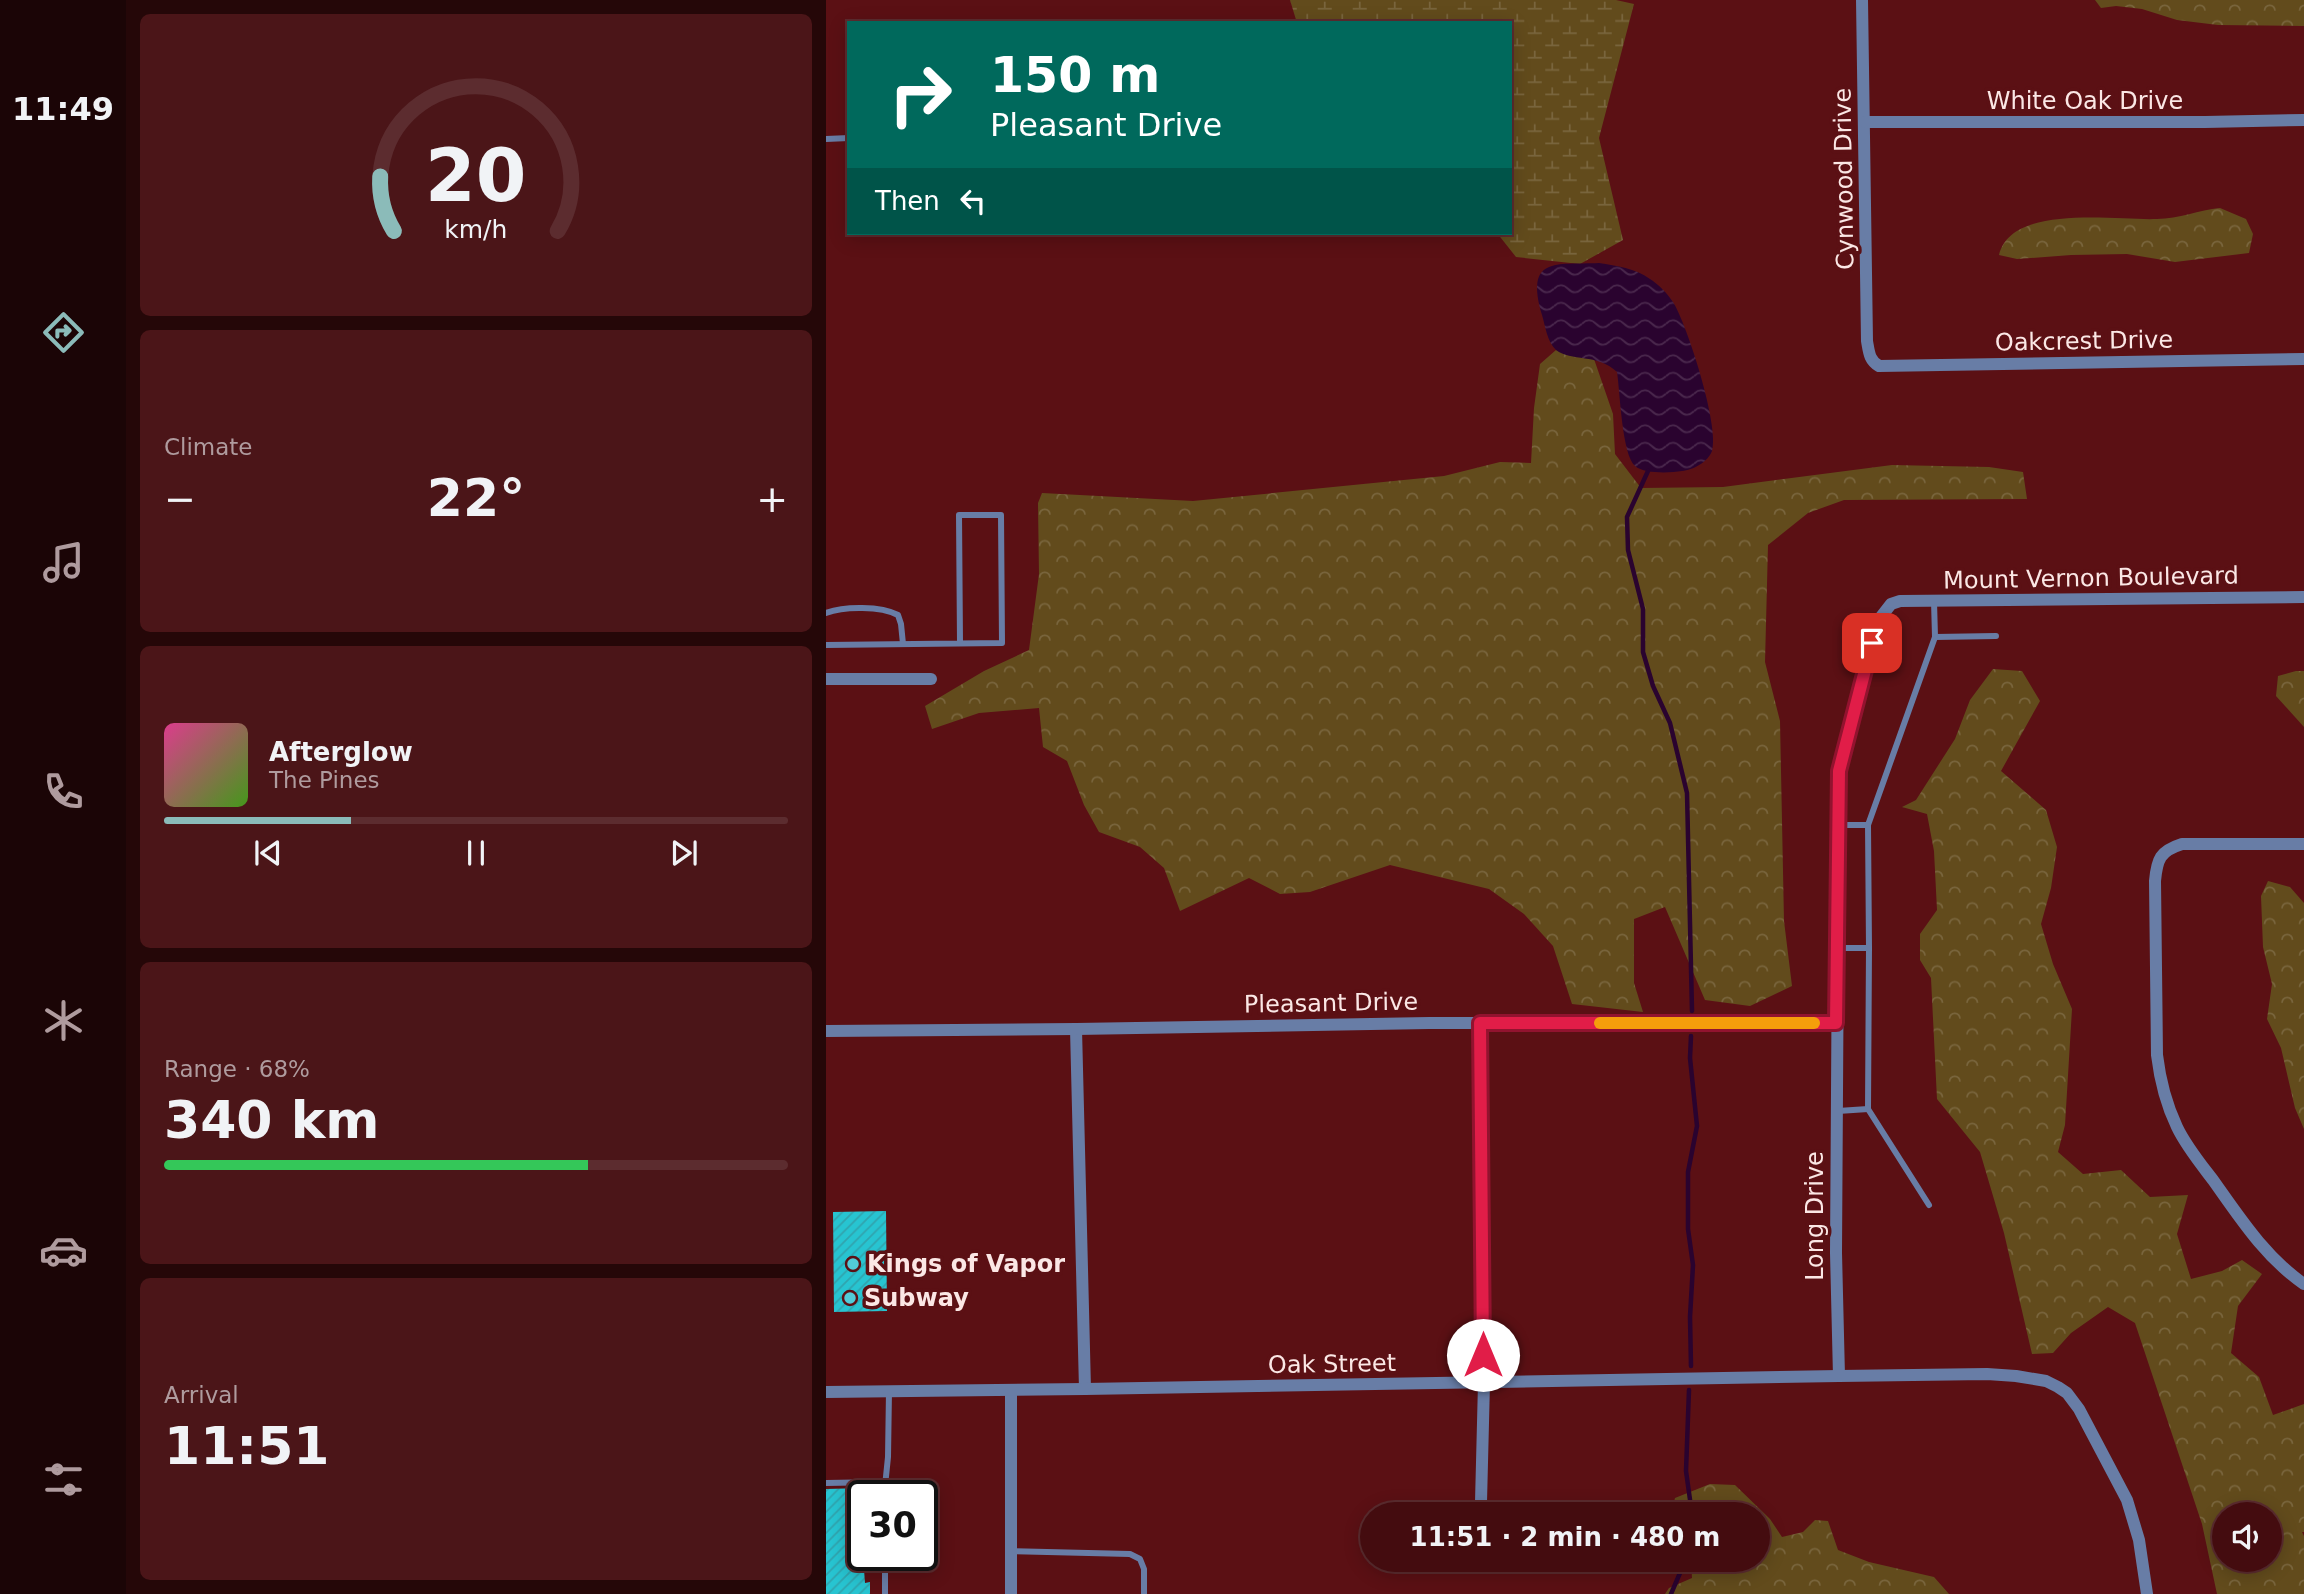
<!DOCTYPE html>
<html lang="en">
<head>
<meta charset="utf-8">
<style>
	body { margin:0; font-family:"DejaVu Sans",sans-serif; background:#4b1518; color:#f1f3f6; height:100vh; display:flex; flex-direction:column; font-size:26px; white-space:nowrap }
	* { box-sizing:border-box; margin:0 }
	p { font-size:23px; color:#af9b9e }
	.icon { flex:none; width:38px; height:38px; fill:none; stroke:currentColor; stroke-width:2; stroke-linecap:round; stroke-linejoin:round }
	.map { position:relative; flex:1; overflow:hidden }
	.drawer { display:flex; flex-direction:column; gap:14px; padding:14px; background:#250708; width:700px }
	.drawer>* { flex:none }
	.top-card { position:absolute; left:21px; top:21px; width:665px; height:214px; border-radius:0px; box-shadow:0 4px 18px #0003,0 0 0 2px #5c2c2f; background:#00695c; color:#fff; overflow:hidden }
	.controls { position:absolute; left:1386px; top:1502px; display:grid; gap:14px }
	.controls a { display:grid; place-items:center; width:70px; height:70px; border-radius:50%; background:#440c0f; box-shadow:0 4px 18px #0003,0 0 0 2px #5c2c2f; font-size:35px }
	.speed { position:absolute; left:21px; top:1480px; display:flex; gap:14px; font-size:35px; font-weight:700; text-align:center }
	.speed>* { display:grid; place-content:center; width:91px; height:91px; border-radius:50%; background:#440c0f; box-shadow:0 4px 18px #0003,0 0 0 2px #5c2c2f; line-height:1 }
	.speed .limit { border:4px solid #111; border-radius:10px; background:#fff; color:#111 }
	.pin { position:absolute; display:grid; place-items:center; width:60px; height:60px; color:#fff; margin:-30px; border-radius:14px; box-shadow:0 4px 10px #0006 }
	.me { position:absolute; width:77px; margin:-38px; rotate:0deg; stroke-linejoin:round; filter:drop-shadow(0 0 5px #0008) }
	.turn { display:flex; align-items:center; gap:24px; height:147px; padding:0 28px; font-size:32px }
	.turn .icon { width:91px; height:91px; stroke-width:2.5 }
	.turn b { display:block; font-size:49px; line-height:60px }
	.then { display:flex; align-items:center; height:66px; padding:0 28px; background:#0003; gap:14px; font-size:26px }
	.big { font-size:52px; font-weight:800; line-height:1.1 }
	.drawer .card { flex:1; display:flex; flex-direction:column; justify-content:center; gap:10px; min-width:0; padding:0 24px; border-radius:10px; background:#4b1518 }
	.drawer .dial { align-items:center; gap:0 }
	.dial svg { height:182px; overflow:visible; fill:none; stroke:#5c2c2f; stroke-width:7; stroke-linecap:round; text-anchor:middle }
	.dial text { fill:#f1f3f6; stroke:none }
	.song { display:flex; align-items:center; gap:21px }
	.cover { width:84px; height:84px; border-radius:10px; background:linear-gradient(135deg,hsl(330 70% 55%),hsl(100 70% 35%)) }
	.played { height:7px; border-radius:4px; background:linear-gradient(90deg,#8bbbb9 30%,#5c2c2f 30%) }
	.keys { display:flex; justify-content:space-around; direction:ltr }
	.heat { display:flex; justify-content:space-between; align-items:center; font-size:38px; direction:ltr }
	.charge { height:10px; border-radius:5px; background:linear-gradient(90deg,#34c759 68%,#5c2c2f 0) }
	.trip { position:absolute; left:534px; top:1502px; width:410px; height:70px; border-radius:35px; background:#440c0f; box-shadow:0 4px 18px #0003,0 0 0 2px #5c2c2f; font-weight:800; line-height:70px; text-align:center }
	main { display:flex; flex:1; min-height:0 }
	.menu { display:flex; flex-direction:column; width:126px; justify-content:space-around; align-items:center; background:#1b0506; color:#af9b9e }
	.menu .icon { width:49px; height:49px }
	.menu .on { color:#8bbbb9 }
	.menu b { font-size:32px; color:#f1f3f6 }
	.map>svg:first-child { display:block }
</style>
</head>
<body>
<main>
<nav class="menu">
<b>11:49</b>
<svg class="icon on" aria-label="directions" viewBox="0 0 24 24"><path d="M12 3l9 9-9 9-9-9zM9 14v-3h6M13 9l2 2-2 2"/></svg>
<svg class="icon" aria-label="music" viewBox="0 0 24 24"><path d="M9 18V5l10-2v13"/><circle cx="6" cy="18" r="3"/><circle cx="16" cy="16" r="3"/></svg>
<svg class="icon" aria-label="phone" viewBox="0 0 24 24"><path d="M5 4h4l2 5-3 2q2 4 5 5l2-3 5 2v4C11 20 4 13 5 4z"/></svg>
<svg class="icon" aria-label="climate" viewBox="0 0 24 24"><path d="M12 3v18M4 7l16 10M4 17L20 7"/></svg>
<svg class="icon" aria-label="car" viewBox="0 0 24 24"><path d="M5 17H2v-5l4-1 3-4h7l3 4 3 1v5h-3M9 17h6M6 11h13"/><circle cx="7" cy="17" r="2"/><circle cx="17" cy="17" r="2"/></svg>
<svg class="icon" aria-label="filters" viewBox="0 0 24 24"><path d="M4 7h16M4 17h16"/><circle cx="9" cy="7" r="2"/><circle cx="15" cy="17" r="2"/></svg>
</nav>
<section class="drawer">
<div class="card dial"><svg viewBox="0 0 100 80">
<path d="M14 69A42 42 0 1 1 86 69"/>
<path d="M14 69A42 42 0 0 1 8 45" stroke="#8bbbb9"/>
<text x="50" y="56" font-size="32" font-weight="700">20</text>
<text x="50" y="72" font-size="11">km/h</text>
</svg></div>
<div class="card"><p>Climate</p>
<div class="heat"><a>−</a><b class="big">22°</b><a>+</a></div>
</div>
<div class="card">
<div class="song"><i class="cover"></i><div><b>Afterglow</b><p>The Pines</p></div></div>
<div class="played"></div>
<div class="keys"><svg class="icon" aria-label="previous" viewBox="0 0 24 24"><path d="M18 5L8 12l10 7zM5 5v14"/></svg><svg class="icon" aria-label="pause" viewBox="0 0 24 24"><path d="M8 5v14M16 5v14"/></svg><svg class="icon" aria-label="next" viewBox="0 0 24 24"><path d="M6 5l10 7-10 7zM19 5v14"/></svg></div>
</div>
<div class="card"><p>Range · 68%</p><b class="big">340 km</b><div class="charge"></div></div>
<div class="card"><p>Arrival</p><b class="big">11:51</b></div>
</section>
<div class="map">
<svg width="1478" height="1594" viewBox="0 0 1478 1594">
	<defs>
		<pattern id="forest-crowns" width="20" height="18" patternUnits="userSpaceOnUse" patternTransform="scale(1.75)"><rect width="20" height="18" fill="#624b1c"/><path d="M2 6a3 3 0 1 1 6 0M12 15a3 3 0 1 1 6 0" fill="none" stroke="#79653d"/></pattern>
		<pattern id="wetland-marsh" width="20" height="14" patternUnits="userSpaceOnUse" patternTransform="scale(1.75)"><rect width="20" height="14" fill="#624b1c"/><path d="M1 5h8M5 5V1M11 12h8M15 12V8" fill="none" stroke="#79653d"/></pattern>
		<pattern id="water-waves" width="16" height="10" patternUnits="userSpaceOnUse" patternTransform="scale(1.75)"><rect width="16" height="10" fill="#2a032f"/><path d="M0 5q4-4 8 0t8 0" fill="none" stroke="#4a284d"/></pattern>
		<pattern id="building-hatch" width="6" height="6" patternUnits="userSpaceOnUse" patternTransform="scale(1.75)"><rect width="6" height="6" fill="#27c4d1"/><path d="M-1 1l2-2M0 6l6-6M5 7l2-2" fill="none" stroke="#30a4ae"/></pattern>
	</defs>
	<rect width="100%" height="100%" fill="#5b1014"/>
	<!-- forest -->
	<g fill="url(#forest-crowns)" fill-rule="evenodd">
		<path d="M1269,0H1478V26L1392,25L1351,20L1316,9L1290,6L1275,8Z"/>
		<path d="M1394,208L1420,219L1427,234L1423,253L1349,262L1301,254L1245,255L1191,259L1173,255C1185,203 1292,221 1331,219C1353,219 1373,210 1394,208Z"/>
		<path d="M730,350L747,356L768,359L787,414L789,454L815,488L897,487L1066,465L1163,467L1197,472L1201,499L1018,500L982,513L942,545L939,662L954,721L958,921L966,986L924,1006L879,1000L839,907L808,919V983L817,1012L746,1004L727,946L698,914L663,889L564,865L484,892L454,894L423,878L354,911L338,868L314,847L273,832L258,805L241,761L217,747L213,708L153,713L106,729L99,706L158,671L203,650L213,574L212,503L216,493L367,501L618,476L674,462L705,463L708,408L714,364Z"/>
		<path d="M1167,669L1196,671L1214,701L1175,771L1220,810L1231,847L1225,888L1215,924L1227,964L1246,1009L1239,1125L1232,1152L1257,1174L1295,1170L1324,1197L1362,1195L1351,1234L1365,1279L1396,1271L1416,1260L1436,1274L1412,1306L1405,1353L1433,1377L1447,1415L1478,1404V1532H1476L1478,1536V1594H1391L1376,1524L1309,1323L1282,1307L1245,1333L1227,1353L1206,1354L1178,1233L1154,1152L1111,1099L1105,978L1094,960V934L1111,910L1108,851L1101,814L1076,807L1090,800L1129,739L1144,700ZM1398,1514H1444V1559H1398Z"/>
		<path d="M1470,671H1478V727L1450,696L1452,676Z"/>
		<path d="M1442,881L1464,887L1478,903V1129L1469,1108L1455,1048L1441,1019L1446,984L1437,947L1435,896Z"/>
		<path d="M884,1484L909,1485L944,1519L956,1537L977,1532L989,1520L1002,1521L1012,1550L1043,1562L1108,1577L1123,1594H839L843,1588L866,1578L865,1559H931V1514H845L849,1498Z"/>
	</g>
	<!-- wetland -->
	<path fill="url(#wetland-marsh)" d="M464,0H790L808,4L773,138L797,240L754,264L690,257L671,233H684V23H471Z"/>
	<!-- water -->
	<path fill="url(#water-waves)" d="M773,263C791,266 809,268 824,279C832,284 841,293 847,302C861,324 894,427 886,451C882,462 867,470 856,471C844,473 818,474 809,466C796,455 794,392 791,372C771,353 745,362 730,350C721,342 719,325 716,315C699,256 729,265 773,263Z"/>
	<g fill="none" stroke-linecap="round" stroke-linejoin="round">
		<!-- stream -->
		<g stroke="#2a032f" stroke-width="4.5">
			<path d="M822,471L801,517L802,550L817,609V652L827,686L844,723L861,793L866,1011"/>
			<path d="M865,1036L864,1058L871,1126L862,1172V1229L867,1265L864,1317L865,1366"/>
			<path d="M863,1390L860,1471L866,1514"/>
			<path d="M845,1594L860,1559"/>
		</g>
	</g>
	<!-- building -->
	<g fill="url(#building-hatch)">
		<path d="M60,1211L61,1311L8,1312L7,1212Z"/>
		<path d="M37,1488V1556L39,1583L44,1582V1594H0V1489Z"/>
	</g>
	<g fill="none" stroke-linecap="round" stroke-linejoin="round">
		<!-- service -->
		<g stroke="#687da6" stroke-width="6">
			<path d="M0,139L23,138"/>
			<path d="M0,613C18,606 55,606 72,615L75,624L77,644"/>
			<path d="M1109,637L1170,636"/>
			<path d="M0,645L176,643L175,515H133L134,643"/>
			<path d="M1013,825H1042L1043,948"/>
			<path d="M1042,825L1109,637L1108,601"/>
			<path d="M1011,948H1043L1042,1109L1012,1111"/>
			<path d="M1042,1109L1103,1205"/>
			<path d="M0,1483L58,1482"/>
			<path d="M58,1496L62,1457L63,1391"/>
			<path d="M185,1551L304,1554L314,1559L318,1569V1594"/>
			<path d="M59,1556V1594"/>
		</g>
		<!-- minor -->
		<g stroke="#687da6" stroke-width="12">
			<path d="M1036,0L1041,341C1043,352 1043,360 1053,366L1478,359"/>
			<path d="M1039,122H1379L1478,120"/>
			<path d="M0,679H105"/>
			<path d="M1478,844H1356C1334,851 1331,859 1329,881L1331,1055C1334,1080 1340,1104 1351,1127C1360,1146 1374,1163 1387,1180C1414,1218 1439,1257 1478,1284"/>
			<path d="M654,1023L658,1383L655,1502"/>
			<path d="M250,1029L259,1389"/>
			<path d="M0,1031L250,1029L603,1023H1010"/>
			<path d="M1013,1376L1010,1253L1013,771L1051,622L1065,604L1074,601L1478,597"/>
			<path d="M185,1390V1594"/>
			<path d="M0,1392L259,1389L1013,1376L1161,1374L1190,1376L1220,1381L1232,1387L1241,1393L1253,1409L1301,1500L1313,1540L1321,1594"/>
		</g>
	</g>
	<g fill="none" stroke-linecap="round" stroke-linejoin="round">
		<!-- route casing -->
		<g stroke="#92132f" stroke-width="18">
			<path id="route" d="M657,1355L654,1023H1010L1013,771L1046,643"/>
		</g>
		<!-- route -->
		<use href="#route" stroke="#e11d48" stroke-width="12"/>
		<!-- slow -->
		<path stroke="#f59e0b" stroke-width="12" d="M774,1023H988"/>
	</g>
	<!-- markers -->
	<g fill="#52cbd7" stroke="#5b1014" stroke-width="2.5">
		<circle cx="27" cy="1264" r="7"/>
		<circle cx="24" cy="1298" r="7"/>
	</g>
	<g text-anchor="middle" stroke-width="7" stroke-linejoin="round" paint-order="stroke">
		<!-- street labels -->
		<g font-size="24" fill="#fbe7e5" stroke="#5b1014">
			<text x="1259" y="109">White Oak Drive</text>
			<text transform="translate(1018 179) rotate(-91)" y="8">Cynwood Drive</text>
			<text transform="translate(1258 341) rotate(-1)" y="8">Oakcrest Drive</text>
			<text transform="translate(1265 578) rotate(-1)" y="8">Mount Vernon Boulevard</text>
			<text transform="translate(505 1003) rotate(-1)" y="8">Pleasant Drive</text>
			<text transform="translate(989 1216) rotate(-90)" y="8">Long Drive</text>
			<text transform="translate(506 1364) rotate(-1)" y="8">Oak Street</text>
		</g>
		<!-- poi labels -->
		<g font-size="24" font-weight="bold" fill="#fbe7e5" stroke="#5b1014" text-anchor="start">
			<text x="41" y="1272">Kings of Vapor</text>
			<text x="38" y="1306">Subway</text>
		</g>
	</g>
</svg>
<div class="controls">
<a><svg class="icon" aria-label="sound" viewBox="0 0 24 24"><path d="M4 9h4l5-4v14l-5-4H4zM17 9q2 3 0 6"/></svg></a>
</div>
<div class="speed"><div class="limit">30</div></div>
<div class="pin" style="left:1046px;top:643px;background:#d93025"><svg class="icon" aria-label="arrive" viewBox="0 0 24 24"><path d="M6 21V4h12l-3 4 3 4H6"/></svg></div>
<svg class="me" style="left:657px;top:1355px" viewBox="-20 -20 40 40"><circle r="19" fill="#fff"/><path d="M0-13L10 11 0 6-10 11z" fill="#e11d48"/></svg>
<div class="trip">11:51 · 2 min · 480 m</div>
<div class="top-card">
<div class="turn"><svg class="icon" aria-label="right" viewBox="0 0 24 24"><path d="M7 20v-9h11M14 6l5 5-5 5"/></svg><div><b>150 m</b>Pleasant Drive</div></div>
<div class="then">Then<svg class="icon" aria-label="left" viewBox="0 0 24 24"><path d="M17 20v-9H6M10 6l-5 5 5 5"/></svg></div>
</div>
</div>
</main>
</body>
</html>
